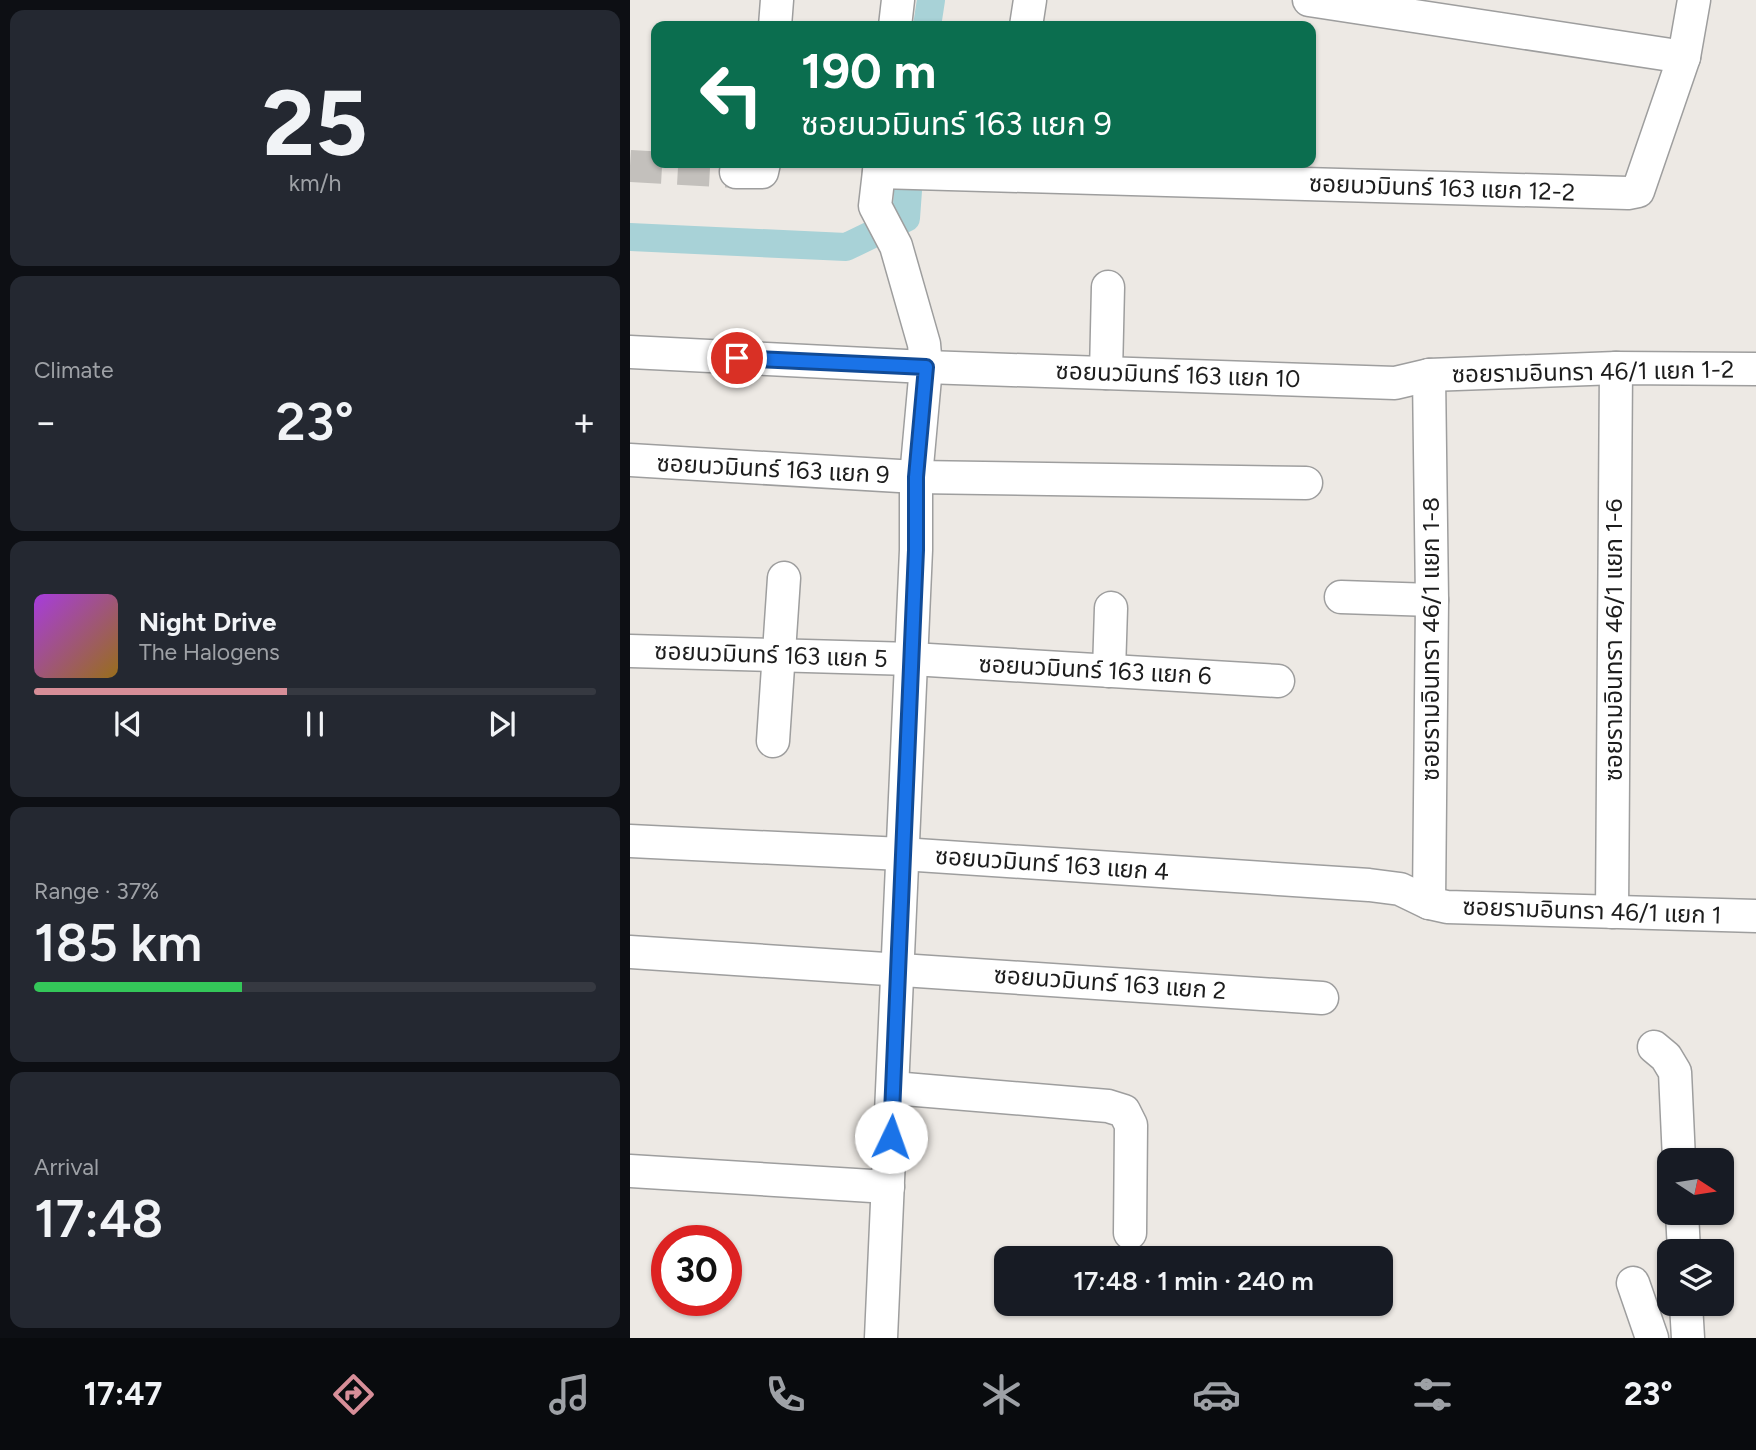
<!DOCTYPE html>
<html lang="en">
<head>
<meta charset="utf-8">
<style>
	body { margin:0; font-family:Figtree,"Noto Sans Thai",sans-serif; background:#242831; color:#f1f3f6; height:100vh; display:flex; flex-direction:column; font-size:26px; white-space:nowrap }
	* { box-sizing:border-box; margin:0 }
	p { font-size:23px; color:#9ea1a6 }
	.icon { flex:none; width:38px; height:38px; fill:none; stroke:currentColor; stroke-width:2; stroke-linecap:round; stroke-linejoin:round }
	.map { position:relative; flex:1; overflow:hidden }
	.side { display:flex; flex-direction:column; gap:10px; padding:10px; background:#0d0f14; width:630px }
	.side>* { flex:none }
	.banner { position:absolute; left:21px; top:21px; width:665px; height:147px; border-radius:14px; box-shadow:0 2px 5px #0004; background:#0b6e4f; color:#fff; overflow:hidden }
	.needle { width:46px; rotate:102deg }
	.tools { position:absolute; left:1027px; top:1148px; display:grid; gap:14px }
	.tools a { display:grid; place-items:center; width:77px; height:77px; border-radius:14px; background:#171b24; box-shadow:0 2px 5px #0004; font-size:35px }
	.speed { position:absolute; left:21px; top:1225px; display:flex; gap:14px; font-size:35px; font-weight:700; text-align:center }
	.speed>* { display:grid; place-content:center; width:91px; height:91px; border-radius:50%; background:#171b24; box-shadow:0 2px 5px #0004; line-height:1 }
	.speed .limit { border:10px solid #d22; background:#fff; color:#111 }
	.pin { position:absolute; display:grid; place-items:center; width:60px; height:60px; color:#fff; margin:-30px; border:4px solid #fff; border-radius:50%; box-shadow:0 2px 7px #0007 }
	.me { position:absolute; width:77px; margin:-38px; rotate:3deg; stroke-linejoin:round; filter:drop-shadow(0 0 5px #0008) }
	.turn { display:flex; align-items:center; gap:24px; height:147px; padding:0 35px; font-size:32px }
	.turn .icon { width:91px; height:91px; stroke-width:2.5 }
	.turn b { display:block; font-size:49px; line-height:60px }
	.big { font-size:52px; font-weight:600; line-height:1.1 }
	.side .card { flex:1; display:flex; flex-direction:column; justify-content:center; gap:10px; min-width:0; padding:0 24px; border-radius:14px; background:#242831 }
	.side .dial { align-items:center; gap:0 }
	.dial b { font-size:91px; line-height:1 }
	.song { display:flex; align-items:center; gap:21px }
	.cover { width:84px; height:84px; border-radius:10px; background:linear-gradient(135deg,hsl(280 70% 55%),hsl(40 70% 35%)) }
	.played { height:7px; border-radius:4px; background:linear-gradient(90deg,#d78e98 45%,#363941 45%) }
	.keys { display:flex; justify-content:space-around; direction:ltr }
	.heat { display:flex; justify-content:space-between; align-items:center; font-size:38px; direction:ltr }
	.charge { height:10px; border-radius:5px; background:linear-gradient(90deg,#34c759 37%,#363941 0) }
	.trip { position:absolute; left:364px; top:1246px; width:399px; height:70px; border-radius:14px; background:#171b24; box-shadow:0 2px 5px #0004; font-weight:600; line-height:70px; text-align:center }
	.tabs { display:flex; height:112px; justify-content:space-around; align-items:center; background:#090b0e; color:#9ea1a6 }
	.tabs .icon { width:49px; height:49px }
	.tabs .active { color:#d78e98 }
	.tabs b { font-size:32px; color:#f1f3f6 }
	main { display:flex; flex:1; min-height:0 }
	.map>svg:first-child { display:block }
</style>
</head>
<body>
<main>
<section class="side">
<div class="card dial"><b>25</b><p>km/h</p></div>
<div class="card"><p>Climate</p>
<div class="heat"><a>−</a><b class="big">23°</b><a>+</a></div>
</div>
<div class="card">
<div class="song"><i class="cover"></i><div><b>Night Drive</b><p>The Halogens</p></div></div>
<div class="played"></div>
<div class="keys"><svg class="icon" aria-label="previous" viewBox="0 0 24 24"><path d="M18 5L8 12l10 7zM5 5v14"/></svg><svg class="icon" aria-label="pause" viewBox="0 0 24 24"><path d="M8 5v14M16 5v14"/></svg><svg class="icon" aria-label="next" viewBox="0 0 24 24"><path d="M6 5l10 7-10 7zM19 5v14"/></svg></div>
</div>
<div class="card"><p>Range · 37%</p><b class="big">185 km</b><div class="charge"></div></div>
<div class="card"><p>Arrival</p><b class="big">17:48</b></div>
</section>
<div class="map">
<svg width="1126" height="1338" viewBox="0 0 1126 1338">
	<rect width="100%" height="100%" fill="#ede9e4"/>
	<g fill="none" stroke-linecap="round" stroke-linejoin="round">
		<!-- canal -->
		<g stroke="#a8d2d7" stroke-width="28">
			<path d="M297,26L301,0"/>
			<path d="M0,237L216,247L276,218L280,163"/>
		</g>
		<!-- minor-tunnel -->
		<path stroke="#c3c0bc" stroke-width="32" stroke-dasharray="32 16" stroke-linecap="butt" d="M0,166L106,172"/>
		<!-- minor casing -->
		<g stroke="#9e9e9e" stroke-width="35">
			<g id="minor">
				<path d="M679,0L1054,57"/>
				<path d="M145,26L147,0"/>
				<path d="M265,26L268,0"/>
				<path d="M396,26L400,0"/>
				<path d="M250,163L245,206L266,246L294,344L296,367L286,477V550L251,1338"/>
				<path d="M106,172H132L134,163"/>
				<path d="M249,172L998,193L1008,191L1054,57L1064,0"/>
				<path d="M0,352L296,367L765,383L799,375L986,368L1126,369"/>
				<path d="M476,373L478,287"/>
				<path d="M0,460L286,477L676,483"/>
				<path d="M711,597L802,600"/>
				<path d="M0,651L282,659L648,681"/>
				<path d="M479,671L481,608"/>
				<path d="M143,741L154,578"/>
				<path d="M0,841L272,854L739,885L770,889L799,903L817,907L1126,916"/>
				<path d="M799,903L802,600L799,375"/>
				<path d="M982,912L986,368"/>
				<path d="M0,952L692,998"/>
				<path d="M1024,1047L1036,1057L1045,1072L1049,1160"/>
				<path d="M263,1088L478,1106L494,1111L501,1125L500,1233"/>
				<path d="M0,1171L258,1187"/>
				<path d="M1052,1213L1054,1251"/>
				<path d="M1003,1283L1022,1338"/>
				<path d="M1056,1304L1058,1338"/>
			</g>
		</g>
		<!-- minor -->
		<use href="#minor" stroke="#fff" stroke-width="32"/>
	</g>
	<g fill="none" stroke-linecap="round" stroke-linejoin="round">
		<!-- route casing -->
		<g stroke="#114b97" stroke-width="18">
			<path id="route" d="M107,358L296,367L286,477V550L261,1137"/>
		</g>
		<!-- route -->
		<use href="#route" stroke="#1a73e8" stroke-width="12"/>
	</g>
	<g text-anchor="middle" stroke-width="5" stroke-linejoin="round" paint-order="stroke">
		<!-- street labels -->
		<g font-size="24" fill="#1d1d1d" stroke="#fff">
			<text transform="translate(812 188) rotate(2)" y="8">ซอยนวมินทร์ 163 แยก 12-2</text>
			<text transform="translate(963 372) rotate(-1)" y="8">ซอยรามอินทรา 46/1 แยก 1-2</text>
			<text transform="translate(548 375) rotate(2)" y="8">ซอยนวมินทร์ 163 แยก 10</text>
			<text transform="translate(143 469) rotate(3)" y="8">ซอยนวมินทร์ 163 แยก 9</text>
			<text transform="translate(801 639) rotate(-90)" y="8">ซอยรามอินทรา 46/1 แยก 1-8</text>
			<text transform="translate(984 640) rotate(-90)" y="8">ซอยรามอินทรา 46/1 แยก 1-6</text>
			<text transform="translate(141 655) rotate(2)" y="8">ซอยนวมินทร์ 163 แยก 5</text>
			<text transform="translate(465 670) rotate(3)" y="8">ซอยนวมินทร์ 163 แยก 6</text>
			<text transform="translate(422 864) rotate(4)" y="8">ซอยนวมินทร์ 163 แยก 4</text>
			<text transform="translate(962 911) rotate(2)" y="8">ซอยรามอินทรา 46/1 แยก 1</text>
			<text transform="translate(480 983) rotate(4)" y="8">ซอยนวมินทร์ 163 แยก 2</text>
		</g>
	</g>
</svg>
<div class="tools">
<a><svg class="needle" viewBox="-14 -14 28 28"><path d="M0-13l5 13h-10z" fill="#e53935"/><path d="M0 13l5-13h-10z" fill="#9ea1a6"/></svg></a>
<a><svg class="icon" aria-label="layers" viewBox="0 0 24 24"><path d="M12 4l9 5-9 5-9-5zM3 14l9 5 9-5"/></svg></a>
</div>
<div class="speed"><div class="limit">30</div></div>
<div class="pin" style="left:107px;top:358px;background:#d93025"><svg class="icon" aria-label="arrive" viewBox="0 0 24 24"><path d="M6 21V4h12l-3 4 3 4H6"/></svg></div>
<svg class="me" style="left:261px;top:1137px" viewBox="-20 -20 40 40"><circle r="19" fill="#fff"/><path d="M0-13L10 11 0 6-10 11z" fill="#1a73e8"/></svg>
<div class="trip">17:48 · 1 min · 240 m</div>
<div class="banner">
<div class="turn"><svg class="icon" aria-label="left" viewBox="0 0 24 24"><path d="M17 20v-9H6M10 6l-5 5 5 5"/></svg><div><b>190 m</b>ซอยนวมินทร์ 163 แยก 9</div></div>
</div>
</div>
</main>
<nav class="tabs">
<b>17:47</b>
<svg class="icon active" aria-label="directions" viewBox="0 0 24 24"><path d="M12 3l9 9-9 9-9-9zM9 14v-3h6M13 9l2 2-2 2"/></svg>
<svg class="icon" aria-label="music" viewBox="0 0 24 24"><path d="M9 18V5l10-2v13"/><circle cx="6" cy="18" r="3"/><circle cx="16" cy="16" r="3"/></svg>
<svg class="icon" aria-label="phone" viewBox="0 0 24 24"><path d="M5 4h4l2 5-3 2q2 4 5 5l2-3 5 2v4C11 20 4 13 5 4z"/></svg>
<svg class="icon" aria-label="climate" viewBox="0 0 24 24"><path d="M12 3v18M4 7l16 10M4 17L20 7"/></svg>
<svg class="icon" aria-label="car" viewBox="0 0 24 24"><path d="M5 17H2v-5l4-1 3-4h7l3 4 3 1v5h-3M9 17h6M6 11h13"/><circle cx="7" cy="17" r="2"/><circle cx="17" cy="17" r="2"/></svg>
<svg class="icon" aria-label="filters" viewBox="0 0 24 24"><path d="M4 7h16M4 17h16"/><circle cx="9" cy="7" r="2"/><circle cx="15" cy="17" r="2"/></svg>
<b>23°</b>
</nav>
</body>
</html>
